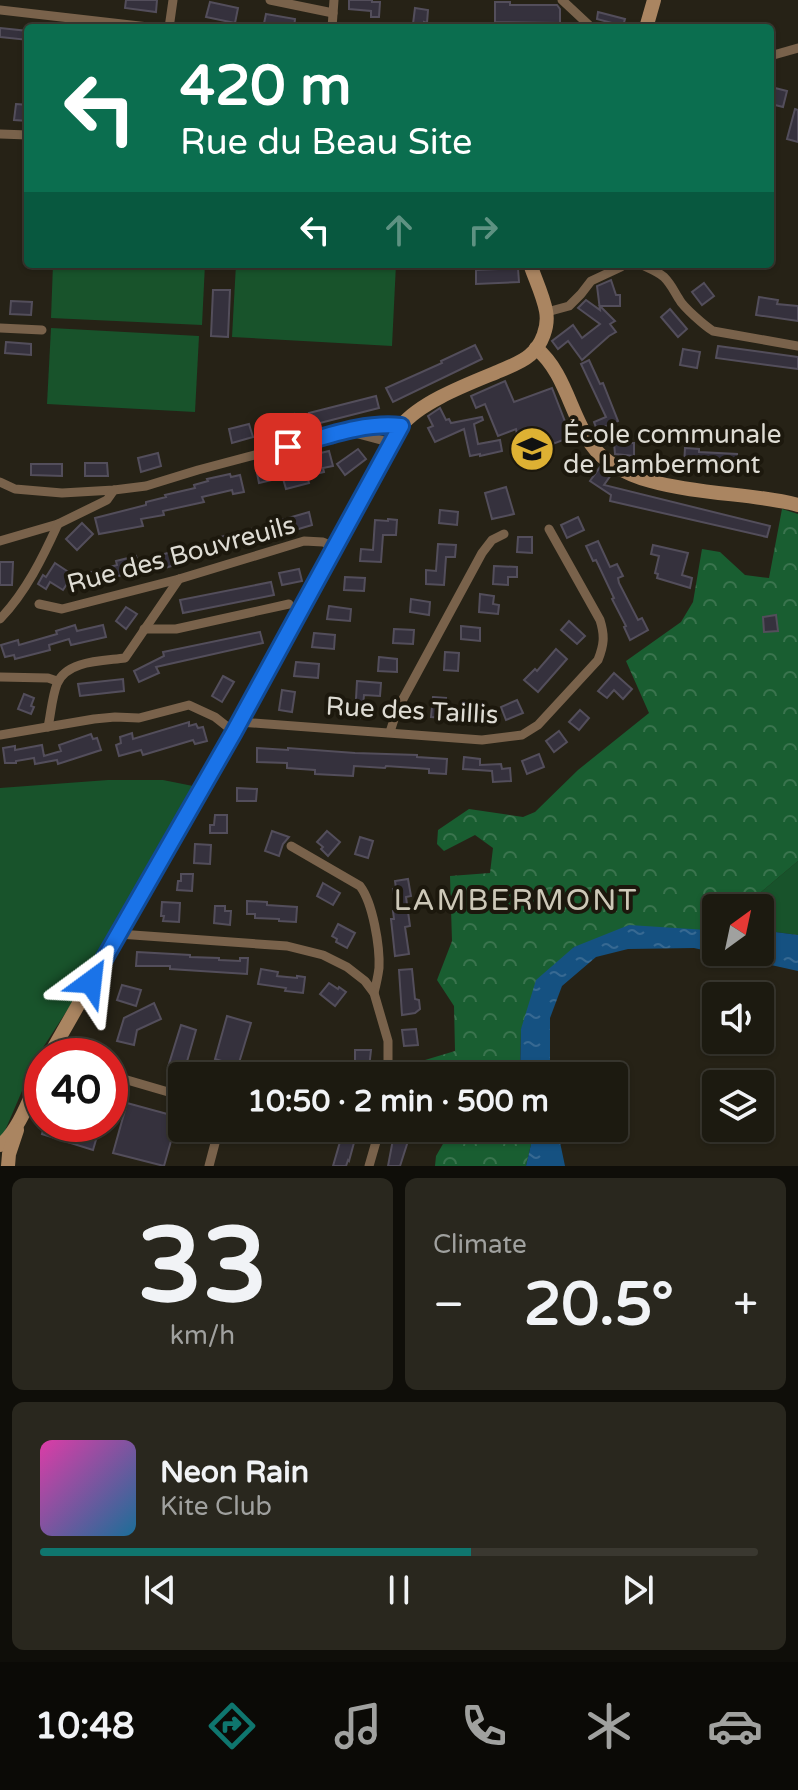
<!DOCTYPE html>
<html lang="en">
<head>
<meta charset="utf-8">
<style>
	body { margin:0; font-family:"Varela Round",sans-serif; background:#29271e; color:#f1f3f6; height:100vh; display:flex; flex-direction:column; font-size:30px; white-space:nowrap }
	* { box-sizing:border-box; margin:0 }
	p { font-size:26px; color:#a0a19f }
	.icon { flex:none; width:44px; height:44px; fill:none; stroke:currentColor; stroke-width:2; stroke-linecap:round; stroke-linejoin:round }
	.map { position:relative; height:1166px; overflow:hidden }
	.side { display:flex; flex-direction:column; gap:12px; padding:12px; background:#0f0e09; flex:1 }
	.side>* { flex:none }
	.top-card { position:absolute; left:24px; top:24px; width:750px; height:244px; border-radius:8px; box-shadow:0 2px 6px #0004,0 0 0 2px #3a3830; background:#0b6e4f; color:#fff; overflow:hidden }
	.needle { width:52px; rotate:33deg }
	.fabs { position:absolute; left:702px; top:894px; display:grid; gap:16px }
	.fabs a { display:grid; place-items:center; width:72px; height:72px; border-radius:8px; background:#1c1a10; box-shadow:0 2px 6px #0004,0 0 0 2px #3a3830; font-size:40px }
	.speed { position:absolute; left:24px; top:1038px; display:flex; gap:16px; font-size:40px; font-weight:700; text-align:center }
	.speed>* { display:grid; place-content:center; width:104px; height:104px; border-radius:50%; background:#1c1a10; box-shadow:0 2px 6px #0004,0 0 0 2px #3a3830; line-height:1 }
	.speed .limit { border:12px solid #d22; background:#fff; color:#111 }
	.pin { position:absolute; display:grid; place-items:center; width:68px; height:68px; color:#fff; margin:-34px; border-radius:16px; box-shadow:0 4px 12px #0006 }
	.me { position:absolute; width:88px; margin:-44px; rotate:30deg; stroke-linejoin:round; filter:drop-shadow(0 0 6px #0008) }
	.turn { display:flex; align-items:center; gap:28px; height:168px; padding:0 24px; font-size:36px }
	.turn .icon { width:104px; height:104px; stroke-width:2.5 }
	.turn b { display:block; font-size:56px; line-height:68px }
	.lanes { display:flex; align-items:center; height:76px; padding:0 24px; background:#0003; justify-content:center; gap:40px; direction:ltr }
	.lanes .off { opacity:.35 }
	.big { font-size:60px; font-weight:800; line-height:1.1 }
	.side .widget { flex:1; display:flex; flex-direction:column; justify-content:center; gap:12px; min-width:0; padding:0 28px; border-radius:12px; background:#29271e }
	.side .dial { align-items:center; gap:0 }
	.dial b { font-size:104px; line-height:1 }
	.song { display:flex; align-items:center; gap:24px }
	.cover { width:96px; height:96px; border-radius:12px; background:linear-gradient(135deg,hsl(320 70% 55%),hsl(200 70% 35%)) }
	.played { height:8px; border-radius:4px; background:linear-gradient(90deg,#0f766e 60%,#3a3830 60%) }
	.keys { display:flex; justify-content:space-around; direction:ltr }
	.heat { display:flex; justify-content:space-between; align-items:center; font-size:44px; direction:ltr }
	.side .tiles { flex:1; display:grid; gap:12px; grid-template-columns:1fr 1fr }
	.widget:last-child { grid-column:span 2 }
	.trip { position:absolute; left:168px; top:1062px; width:460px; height:80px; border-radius:8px; background:#1c1a10; box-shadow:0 2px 6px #0004,0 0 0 2px #3a3830; font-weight:800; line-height:80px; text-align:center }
	.tab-bar { display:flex; height:128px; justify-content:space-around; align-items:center; background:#0b0a06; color:#a0a19f }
	.tab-bar .icon { width:56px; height:56px }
	.tab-bar .current { color:#0f766e }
	.tab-bar b { font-size:36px; color:#f1f3f6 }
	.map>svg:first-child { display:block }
</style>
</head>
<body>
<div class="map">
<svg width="798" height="1166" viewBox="0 0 798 1166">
	<defs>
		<pattern id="forest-crowns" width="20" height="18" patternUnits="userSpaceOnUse" patternTransform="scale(2)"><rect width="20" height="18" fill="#195e31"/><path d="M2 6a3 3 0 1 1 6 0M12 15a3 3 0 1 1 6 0" fill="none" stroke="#3a744e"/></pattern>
		<pattern id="water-ripples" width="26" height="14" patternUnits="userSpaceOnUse" patternTransform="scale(2)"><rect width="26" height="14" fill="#155181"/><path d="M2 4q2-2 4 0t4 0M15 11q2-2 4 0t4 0" fill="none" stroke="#376992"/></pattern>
	</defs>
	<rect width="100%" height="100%" fill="#262216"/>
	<!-- grass -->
	<g fill="#18532b">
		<path d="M53,264H205L202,325L51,318Z"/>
		<path d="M236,264H396L392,346L232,337Z"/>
		<path d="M51,328L199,336L195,412L47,404Z"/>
		<path d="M108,780H163L198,787L81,989L44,1046L22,1091L4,1133L0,1138V788Z"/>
		<path d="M798,861V935L760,930V908H742Z"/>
	</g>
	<!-- forest -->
	<g fill="url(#forest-crowns)">
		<path d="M782,509L798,514V861L742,908H716V927L707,930L574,947L521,1029L520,1076H412L425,1060L455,1051L454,1006L437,980L452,941L450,876L490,873L493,848L475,835L444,851L437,844L438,830L469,809L523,817L535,812L578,770L649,713L626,661L681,622L693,602L702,549L720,552L745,575L769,578Z"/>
		<path d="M450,1128H528L532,1140L526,1166H435L436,1156L451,1130Z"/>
	</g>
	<!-- water -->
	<g fill="url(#water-ripples)">
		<path d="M629,925L707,930L716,927V952H760V930L798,935V971L694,948L628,949L596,957L562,986L550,1018V1076H520L521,1029L536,980L574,947Z"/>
		<path d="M528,1128H557L565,1166H526L532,1140Z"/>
	</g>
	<!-- building -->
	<g fill="#35313d" stroke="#534e5b" stroke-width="2">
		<path d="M126,0H157L156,12L125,8Z"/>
		<path d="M349,0H372V2H380L379,17H371V11L349,9Z"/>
		<path d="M210,2L238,8L235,23L206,17Z"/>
		<path d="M495,2H510V5H557L560,9V23L495,22Z"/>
		<path d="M415,8L428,10L427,23L424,22V26L413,24Z"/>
		<path d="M598,12L625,19L623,26L597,19Z"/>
		<path d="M266,14L295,19L294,28H263Z"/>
		<path d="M0,28L28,31V40L0,37Z"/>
		<path d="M775,88L787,91L783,107L771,104Z"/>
		<path d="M16,104L28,105V121L14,120Z"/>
		<path d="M795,109L798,110V142L787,139Z"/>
		<path d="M518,268L519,282L476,284V270Z"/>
		<path d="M611,280L616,295H620V306H600L615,321L610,324L616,332L609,336L582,360L568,341L558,349L552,341L573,325L582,338L600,324L578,308L586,300L600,310L597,286Z"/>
		<path d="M704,283L714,296L702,305L692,292Z"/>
		<path d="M213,290H230L228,337L211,336Z"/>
		<path d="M759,297L778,300L777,304L798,306V321L756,315Z"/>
		<path d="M11,301L32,302L31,315L10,314Z"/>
		<path d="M670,309L687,329L678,337L661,317Z"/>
		<path d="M6,342L31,344V355L5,353Z"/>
		<path d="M475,345L482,359L393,402L386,388L442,363L441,361Z"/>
		<path d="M718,346L798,357V369L716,358Z"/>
		<path d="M683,349L700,352L697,368L680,365Z"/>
		<path d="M589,360L600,384L603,383L618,421L597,430L594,422L606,417L581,364Z"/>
		<path d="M505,381L514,402L552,388L571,437L532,452L531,448L520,450L516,429L498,436L485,404L476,408L471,396Z"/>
		<path d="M376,396L379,408L312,425L309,413Z"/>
		<path d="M440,408L446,420L449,419L451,423L482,417L483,420L474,424L478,444L500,440L502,451L480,456V454L470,456L464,429L435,442L428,428L433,426L428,416Z"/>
		<path d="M294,414L298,429L274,435L270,419Z"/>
		<path d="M249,424L253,437L232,443L229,429Z"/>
		<path d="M614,443H634V456L615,454Z"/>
		<path d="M685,448L699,449V452L737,454V458H744V466L684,465Z"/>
		<path d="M358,449L366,459L345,475L337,464Z"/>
		<path d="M329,451L333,466L323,468L324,472L307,476L309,483L286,489L282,475L294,472L291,460Z"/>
		<path d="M158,453L161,466L141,472L138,458Z"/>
		<path d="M85,463H107L108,476H85Z"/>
		<path d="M31,464H62V476L31,475Z"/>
		<path d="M272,464L276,479L259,483L256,468Z"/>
		<path d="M600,467L611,475L604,485L770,526L767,537L610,501L611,495L590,481Z"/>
		<path d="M230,474L231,477L240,475L244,492L233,494L232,490L202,497L204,502L163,511L164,515L141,519L143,526L99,534L95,518L146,505V502L166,497L165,495L195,488L194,485L208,481L207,479Z"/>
		<path d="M506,487L514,514L492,519L485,493Z"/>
		<path d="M440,510L458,512L457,525L439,523Z"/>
		<path d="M309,512L312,525L275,536L271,523Z"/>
		<path d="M578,517L584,530L567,538L561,525Z"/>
		<path d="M388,519L397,520L396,535H383L381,562L360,561L361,549L373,550L375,520L388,521Z"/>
		<path d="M82,523L93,534L77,550L66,539Z"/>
		<path d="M251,529L254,541L216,551L213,539Z"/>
		<path d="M518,537H532V553L517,552Z"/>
		<path d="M598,541L610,567L617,564L623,576L618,578L619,583L638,620L642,618L648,630L630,640L624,627L626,626L612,599L614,598L596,560L593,561L586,546Z"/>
		<path d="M438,544L456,545L455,557H446L444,585L426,584V570L436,571Z"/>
		<path d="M653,545L688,553L682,575L692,578L690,588L657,578L658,574L655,573L659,556L651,554Z"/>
		<path d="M192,546L196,558L159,570L154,557Z"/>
		<path d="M136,556L141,573L131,576L130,573L107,579V582L88,587L85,574L117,565L116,561Z"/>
		<path d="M0,562H13L12,585H0Z"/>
		<path d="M55,563L73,575L63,590L50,582L46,589L38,584L43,575L46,577Z"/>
		<path d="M494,566L517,567V577H508V585L493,584Z"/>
		<path d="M299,569L302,581L282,585L279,573Z"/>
		<path d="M345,577L365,578L364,591L344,590Z"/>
		<path d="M271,582L274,595L183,613L180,600Z"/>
		<path d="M480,594L494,596L493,604L499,605L498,614L479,612Z"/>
		<path d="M411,599L430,602L429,615L410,612Z"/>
		<path d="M329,606L351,609L350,621L327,619Z"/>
		<path d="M126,607L137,614L126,629L116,621Z"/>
		<path d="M776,615L778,631L764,632L763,617Z"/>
		<path d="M569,621L585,636L577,644L561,630Z"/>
		<path d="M75,625L77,631L103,625L106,637L71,645L69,639L49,645L50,650L15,659L14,655L5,657L1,645L18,640L19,645L57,634L56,631Z"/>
		<path d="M461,626L480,628V641L461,639Z"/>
		<path d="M394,629L414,630L413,644L393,643Z"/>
		<path d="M260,632L263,643L156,667L159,673L139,682L134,671L164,656L163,652Z"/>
		<path d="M314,633L335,635L334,649L312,647Z"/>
		<path d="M556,649L567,659L538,692L524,680L535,669L537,671Z"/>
		<path d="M445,652L459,653L458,671L444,670Z"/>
		<path d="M379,657L397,659V672L378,671Z"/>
		<path d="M296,662L319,664L318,678L294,676Z"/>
		<path d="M614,673L632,689L623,699L614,690L607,698L598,691Z"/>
		<path d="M223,676L234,682L222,702L212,696Z"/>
		<path d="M123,679L124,691L80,696L78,684Z"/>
		<path d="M357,681L381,683L380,696L364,695L362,718L355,717Z"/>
		<path d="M282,690L295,692L292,712L279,710Z"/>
		<path d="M24,694L34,698L31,706L34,707L31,714L18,709Z"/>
		<path d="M433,697L446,698L444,718L431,717Z"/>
		<path d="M517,700L523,713L506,720L501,707Z"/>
		<path d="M463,702L482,704L481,718L462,716Z"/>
		<path d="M580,710L589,718L579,730L569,722Z"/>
		<path d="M189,722V726L196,724L198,728L203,727L207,741L195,744L193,740L143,755L141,750L119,756L116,745L121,743L120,737L132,733L133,739Z"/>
		<path d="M559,731L567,742L554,752L546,741Z"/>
		<path d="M91,734L93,739L97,738L101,750L58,764L57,760L35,764L34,758L16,761V763H5L3,748L15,746V750L42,745L44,756L61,751L59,745Z"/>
		<path d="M257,748L288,750V748L355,753L417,755V757L447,759L446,774L429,773V769L386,766L385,768L354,766L353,776L315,774V770L287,768V763L257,762Z"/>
		<path d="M539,754L544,767L527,774L522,761Z"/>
		<path d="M464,757L480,759V765L501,764L502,769L510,768L511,781L493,782L492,771L463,769Z"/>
		<path d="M237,788L257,789L256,801H237Z"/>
		<path d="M215,815H227V833H210V825H214Z"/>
		<path d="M272,831L289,837L283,844L279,856L265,851Z"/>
		<path d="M327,831L340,842L328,856L321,849L323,847L317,842Z"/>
		<path d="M360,837L373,841L368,858L355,854Z"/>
		<path d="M195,844L211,845L210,864L194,863Z"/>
		<path d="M181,874H193L192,891L177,890L178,881H181Z"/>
		<path d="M408,879L411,896L406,897L410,926L405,927L409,954L395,956L391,919H394L393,911L397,910L393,889L396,888L395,881Z"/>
		<path d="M323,883L340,893L333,905L317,896Z"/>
		<path d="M247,901L267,902V905L297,907L296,922L279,921V919L255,918V914H247Z"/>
		<path d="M162,902L180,903L179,922L163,921L164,916H161Z"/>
		<path d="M215,906H225V911H231L230,925L214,923Z"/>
		<path d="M338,924L355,933L347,948L336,942L337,939L332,936Z"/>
		<path d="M137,952L190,955V957L219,958V960L240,961V958H248L247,974L170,969V966H136Z"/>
		<path d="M261,969L278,972L277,976L297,978V976L305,977L303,993L285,991L286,988L258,984Z"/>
		<path d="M412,969L415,999L419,1000L420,1009L415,1013L402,1015L399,970Z"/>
		<path d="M329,983L338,989L339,987L346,992L335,1006L320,994Z"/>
		<path d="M122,985L141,990L136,1006L117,1000Z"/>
		<path d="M154,1003L161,1019L137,1030L134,1045L117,1041L124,1018Z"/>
		<path d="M227,1016L251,1023L238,1066L215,1059Z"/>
		<path d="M181,1025L196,1030L184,1072L168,1067Z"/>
		<path d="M416,1029L418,1045L404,1046L402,1030Z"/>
		<path d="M355,1050H371L369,1068H355Z"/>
		<path d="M127,1103L182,1118V1128H199L195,1141L173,1134L164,1166L113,1153Z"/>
		<path d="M45,1124H93L100,1126L93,1150L42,1134Z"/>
		<path d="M268,1128H298L297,1138L268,1135Z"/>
		<path d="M344,1128H358L349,1161L348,1160L346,1166H333Z"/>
		<path d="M394,1134L409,1138L400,1166H388Z"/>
	</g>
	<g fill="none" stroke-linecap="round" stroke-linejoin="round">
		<!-- street -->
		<g stroke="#79624b" stroke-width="9">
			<path d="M270,0L333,13"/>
			<path d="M562,0L591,27L599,28"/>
			<path d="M0,10L157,28"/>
			<path d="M169,28L173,0"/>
			<path d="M332,28L334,0"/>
			<path d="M770,56L798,48"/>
			<path d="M0,134L28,135"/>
			<path d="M640,264C648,268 657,271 664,277C671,284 674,291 679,299C683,307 705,326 713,331L798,346"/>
			<path d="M547,312L569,306L581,294L591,281L621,267"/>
			<path d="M0,328L42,330"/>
			<path d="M351,432L392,443"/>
			<path d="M0,482L15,489L62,493L114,490L146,486L198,470L364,426L383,424L401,426"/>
			<path d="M0,541L58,524L107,500L114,490"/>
			<path d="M39,604L62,609L179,579L304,541L323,542L334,547"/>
			<path d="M0,619C26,592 43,557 58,524"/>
			<path d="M144,629H176L289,604"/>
			<path d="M0,677L48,678L57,681"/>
			<path d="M239,722L482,740L522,735L538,725L598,660C604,645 605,636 600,620L549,529"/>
			<path d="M48,727C51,713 52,697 57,684C66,660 104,661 125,658L179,579"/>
			<path d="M390,732L397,710L482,553L492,540L504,534"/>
			<path d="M0,735L94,719L115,717L139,718L189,705L215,717L234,732"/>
			<path d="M291,846L360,886C373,903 380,947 379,968C378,976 376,985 374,993"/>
			<path d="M119,934L287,946L323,955L347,967L365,981L374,993L388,1041V1076"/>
			<path d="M110,1075L182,1096"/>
			<path d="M209,1166L219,1128"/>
			<path d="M369,1166L380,1128"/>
		</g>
		<!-- secondary -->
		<g stroke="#aa8561" stroke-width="14">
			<path d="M646,28L654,0"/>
			<path d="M536,348C565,372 570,413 591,444C629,499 739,488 798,505"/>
			<path d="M49,1056L234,732L401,426C420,402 468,384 497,372C508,367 521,363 530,355C542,345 549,326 546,311C543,295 535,279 530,264"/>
			<path d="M0,1145C19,1132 32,1092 42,1072"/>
			<path d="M8,1166L9,1154L17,1130"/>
		</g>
	</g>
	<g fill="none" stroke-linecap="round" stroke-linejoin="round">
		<!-- route casing -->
		<g stroke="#114b97" stroke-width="20">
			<path id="route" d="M91,982L234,732L401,426C363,422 325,437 288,447"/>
		</g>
		<!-- route -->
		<use href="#route" stroke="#1a73e8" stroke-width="14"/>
	</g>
	<!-- icons -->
	<defs>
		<g id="school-disc" transform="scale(2.3)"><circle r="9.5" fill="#deb133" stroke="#1c180d"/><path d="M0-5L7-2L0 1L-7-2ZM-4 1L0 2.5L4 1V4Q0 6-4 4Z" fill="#111"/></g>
	</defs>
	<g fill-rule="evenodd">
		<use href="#school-disc" x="532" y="449"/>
	</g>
	<g text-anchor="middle" stroke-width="8" stroke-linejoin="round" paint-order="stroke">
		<!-- poi labels -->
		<g font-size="26" fill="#dedcd4" stroke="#1c180d" text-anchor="start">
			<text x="563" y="443">École communale<tspan x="563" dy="30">de Lambermont</tspan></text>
		</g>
		<!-- street labels -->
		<g font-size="26" fill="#dedcd4" stroke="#1c180d">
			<text transform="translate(181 554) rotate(-15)" y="9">Rue des Bouvreuils</text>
			<text transform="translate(412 710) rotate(3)" y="9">Rue des Taillis</text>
		</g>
		<!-- quarter labels -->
		<g font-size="30" letter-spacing="2" fill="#cdc8b8" stroke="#1c180d">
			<text x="516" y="910">LAMBERMONT</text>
		</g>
	</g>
</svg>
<div class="fabs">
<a><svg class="needle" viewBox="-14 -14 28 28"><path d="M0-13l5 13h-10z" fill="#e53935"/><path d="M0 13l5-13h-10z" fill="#a0a19f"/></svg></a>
<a><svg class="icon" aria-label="sound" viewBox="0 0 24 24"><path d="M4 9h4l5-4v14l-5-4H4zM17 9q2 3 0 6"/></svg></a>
<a><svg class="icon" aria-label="layers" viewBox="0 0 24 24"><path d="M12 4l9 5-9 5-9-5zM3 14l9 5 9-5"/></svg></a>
</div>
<div class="speed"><div class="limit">40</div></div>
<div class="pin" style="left:288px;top:447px;background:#d93025"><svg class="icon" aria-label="arrive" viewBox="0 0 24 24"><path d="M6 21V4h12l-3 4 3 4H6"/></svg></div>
<svg class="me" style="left:91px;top:982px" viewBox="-20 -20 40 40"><path d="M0-17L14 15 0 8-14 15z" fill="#1a73e8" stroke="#fff" stroke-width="4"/></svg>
<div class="trip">10:50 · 2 min · 500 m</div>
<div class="top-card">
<div class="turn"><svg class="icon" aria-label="left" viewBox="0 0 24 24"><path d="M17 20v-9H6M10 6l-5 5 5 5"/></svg><div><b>420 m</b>Rue du Beau Site</div></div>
<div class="lanes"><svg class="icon" aria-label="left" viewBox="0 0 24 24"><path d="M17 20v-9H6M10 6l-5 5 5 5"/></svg><svg class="icon off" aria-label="ahead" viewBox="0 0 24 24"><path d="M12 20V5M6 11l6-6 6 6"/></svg><svg class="icon off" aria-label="right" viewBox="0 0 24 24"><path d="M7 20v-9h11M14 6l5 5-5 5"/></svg></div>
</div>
</div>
<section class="side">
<div class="tiles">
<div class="widget dial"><b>33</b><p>km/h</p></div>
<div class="widget"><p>Climate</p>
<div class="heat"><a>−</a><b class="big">20.5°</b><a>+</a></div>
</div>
<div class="widget">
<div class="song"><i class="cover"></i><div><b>Neon Rain</b><p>Kite Club</p></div></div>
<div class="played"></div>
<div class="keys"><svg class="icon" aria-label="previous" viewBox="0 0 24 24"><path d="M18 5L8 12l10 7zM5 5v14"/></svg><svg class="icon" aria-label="pause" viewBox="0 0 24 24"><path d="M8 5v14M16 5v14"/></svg><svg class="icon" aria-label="next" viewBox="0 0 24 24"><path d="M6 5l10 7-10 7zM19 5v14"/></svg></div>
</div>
</div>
</section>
<nav class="tab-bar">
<b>10:48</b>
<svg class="icon current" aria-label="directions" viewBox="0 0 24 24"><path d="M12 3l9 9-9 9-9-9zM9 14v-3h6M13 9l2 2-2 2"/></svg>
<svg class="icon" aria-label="music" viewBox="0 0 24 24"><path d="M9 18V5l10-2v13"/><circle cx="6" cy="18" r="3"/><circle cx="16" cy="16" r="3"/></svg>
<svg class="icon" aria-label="phone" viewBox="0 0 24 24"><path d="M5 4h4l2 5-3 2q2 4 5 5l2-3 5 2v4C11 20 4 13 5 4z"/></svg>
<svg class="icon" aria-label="climate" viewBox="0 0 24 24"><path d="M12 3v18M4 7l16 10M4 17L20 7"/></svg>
<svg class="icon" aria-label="car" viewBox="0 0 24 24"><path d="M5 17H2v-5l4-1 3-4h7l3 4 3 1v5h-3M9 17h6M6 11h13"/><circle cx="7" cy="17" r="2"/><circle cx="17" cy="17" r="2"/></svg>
</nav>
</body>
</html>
